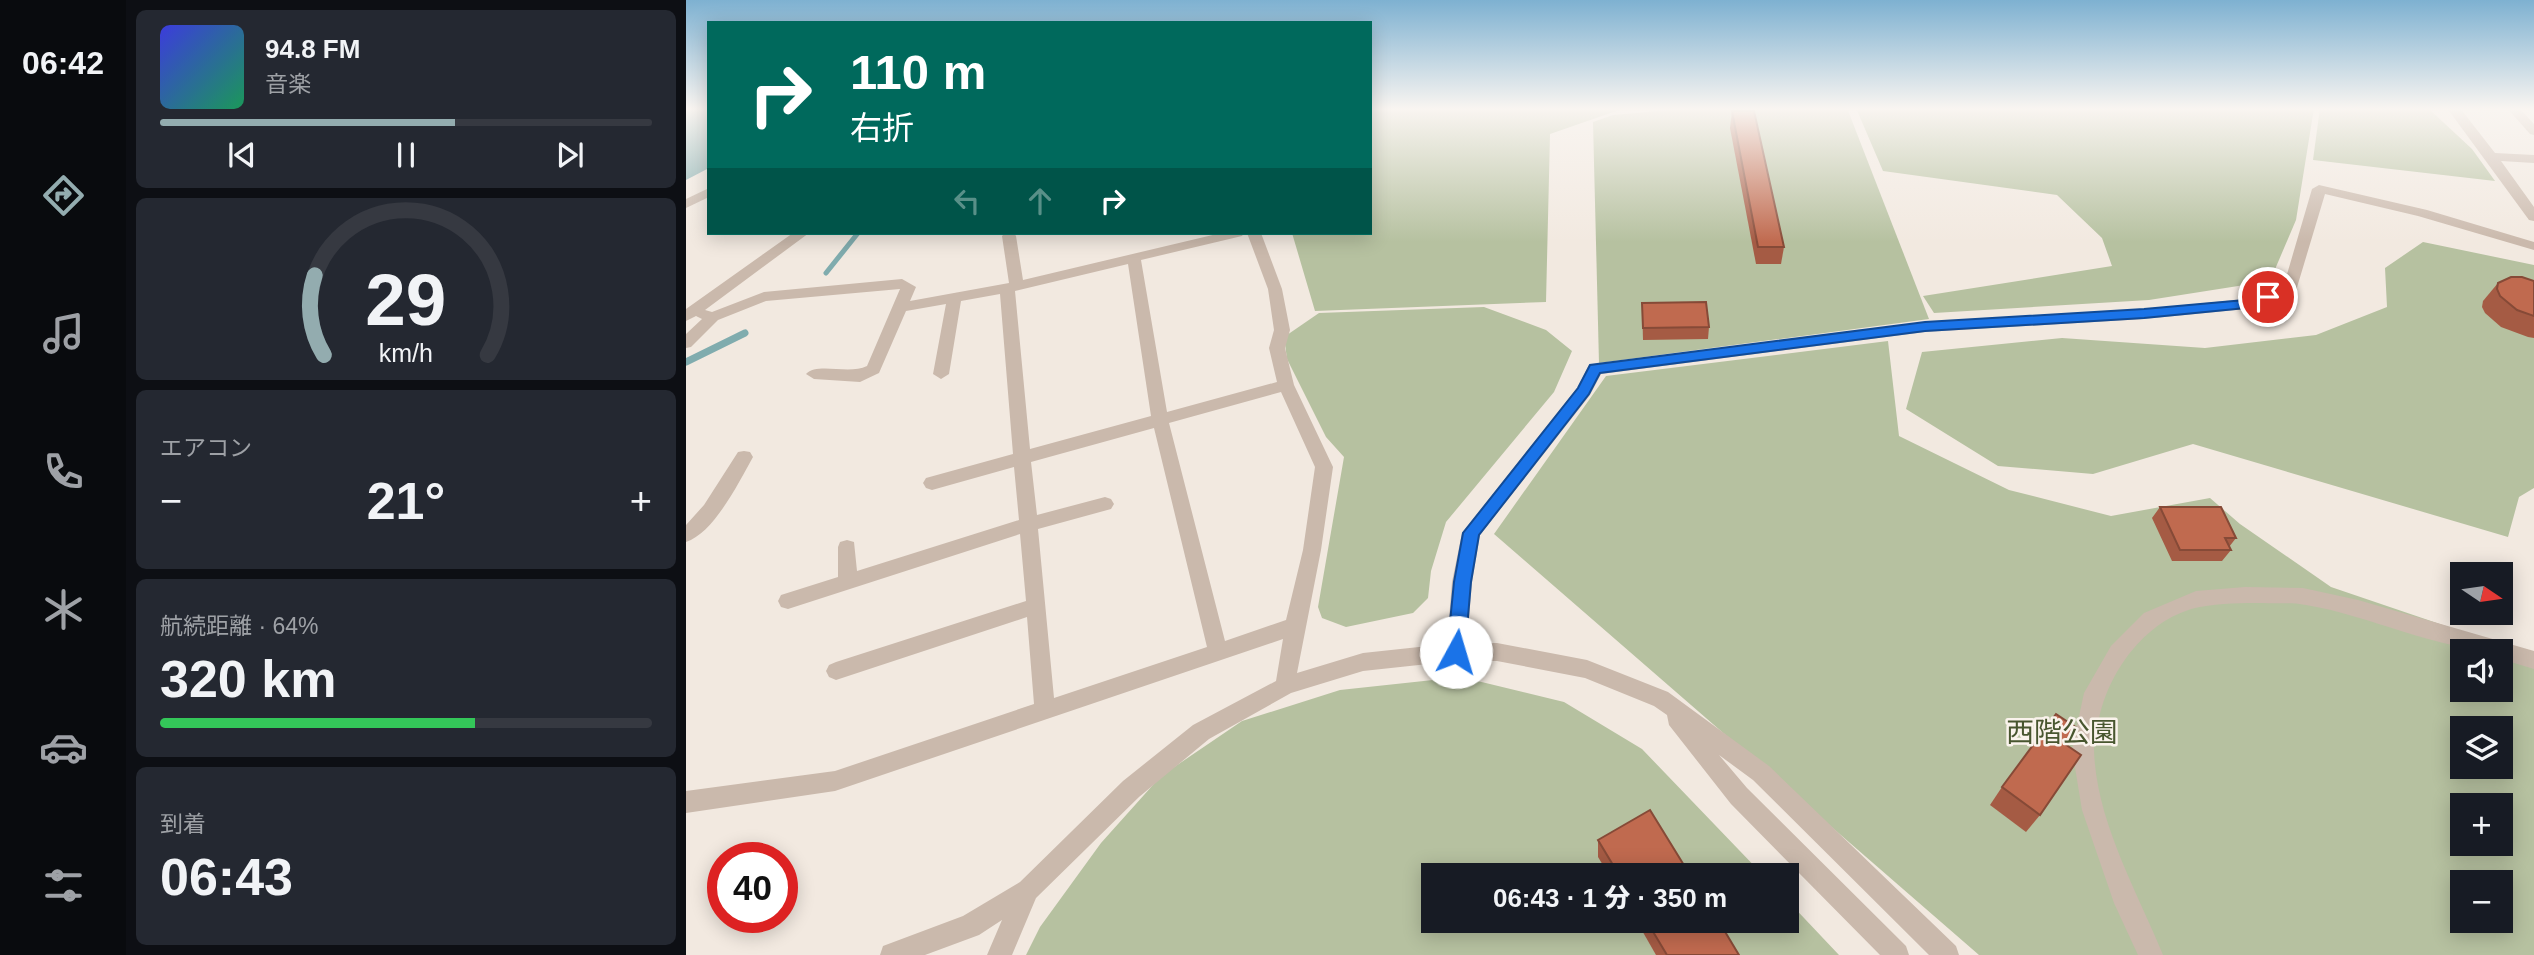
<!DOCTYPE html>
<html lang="ja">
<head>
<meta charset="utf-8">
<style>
	body { margin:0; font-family:Arial,"Noto Sans JP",sans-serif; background:#242831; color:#f1f3f6; height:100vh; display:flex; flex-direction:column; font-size:26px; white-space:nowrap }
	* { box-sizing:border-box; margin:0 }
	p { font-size:23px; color:#9ea1a6 }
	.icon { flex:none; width:38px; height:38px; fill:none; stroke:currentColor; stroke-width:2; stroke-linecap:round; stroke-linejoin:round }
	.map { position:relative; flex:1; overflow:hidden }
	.details { display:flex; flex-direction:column; gap:10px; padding:10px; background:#0d0f14; width:560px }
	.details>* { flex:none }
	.hud { position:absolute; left:21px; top:21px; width:665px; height:214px; border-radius:0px; box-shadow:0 4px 18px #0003; background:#00695c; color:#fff; overflow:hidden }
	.needle { width:46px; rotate:103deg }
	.buttons { position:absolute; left:1764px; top:562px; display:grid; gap:14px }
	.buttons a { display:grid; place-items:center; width:63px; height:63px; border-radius:0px; background:#171b24; box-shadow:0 4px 18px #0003; font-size:35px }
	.speed { position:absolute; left:21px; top:842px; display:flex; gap:14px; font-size:35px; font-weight:700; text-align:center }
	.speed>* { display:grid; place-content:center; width:91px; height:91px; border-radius:50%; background:#171b24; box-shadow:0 4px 18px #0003; line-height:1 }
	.speed .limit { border:10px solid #d22; background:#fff; color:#111 }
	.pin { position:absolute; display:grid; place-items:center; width:60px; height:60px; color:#fff; margin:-30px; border:4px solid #fff; border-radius:50%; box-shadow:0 2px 7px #0007 }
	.me { position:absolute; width:77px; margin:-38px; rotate:6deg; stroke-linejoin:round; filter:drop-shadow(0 0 5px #0008) }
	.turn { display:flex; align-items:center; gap:24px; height:147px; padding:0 28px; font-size:32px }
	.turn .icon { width:91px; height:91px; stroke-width:2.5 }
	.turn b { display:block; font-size:49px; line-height:60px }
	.lanes { display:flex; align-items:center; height:66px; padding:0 28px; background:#0003; justify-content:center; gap:35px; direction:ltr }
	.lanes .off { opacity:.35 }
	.big { font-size:52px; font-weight:800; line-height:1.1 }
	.details .widget { flex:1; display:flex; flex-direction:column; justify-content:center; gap:10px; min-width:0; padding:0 24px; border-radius:10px; background:#242831 }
	.details .dial { align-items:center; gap:0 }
	.dial svg { height:182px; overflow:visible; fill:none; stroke:#363941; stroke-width:7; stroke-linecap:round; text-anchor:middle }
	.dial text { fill:#f1f3f6; stroke:none }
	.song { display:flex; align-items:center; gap:21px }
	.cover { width:84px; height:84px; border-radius:10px; background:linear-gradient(135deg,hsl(240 70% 55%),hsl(150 70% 35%)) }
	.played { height:7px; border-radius:4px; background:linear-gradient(90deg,#93acaf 60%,#363941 60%) }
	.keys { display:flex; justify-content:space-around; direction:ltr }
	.heat { display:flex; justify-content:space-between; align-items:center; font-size:38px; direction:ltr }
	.charge { height:10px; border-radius:5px; background:linear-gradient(90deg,#34c759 64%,#363941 0) }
	.trip { position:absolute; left:735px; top:863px; width:378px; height:70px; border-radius:0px; background:#171b24; box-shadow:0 4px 18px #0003; font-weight:800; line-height:70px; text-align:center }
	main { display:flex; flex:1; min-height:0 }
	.tab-bar { display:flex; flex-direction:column; width:126px; justify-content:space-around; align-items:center; background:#090b0e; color:#9ea1a6 }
	.tab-bar .icon { width:49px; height:49px }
	.tab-bar .active { color:#93acaf }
	.tab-bar b { font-size:32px; color:#f1f3f6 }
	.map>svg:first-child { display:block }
</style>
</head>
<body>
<main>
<nav class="tab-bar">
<b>06:42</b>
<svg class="icon active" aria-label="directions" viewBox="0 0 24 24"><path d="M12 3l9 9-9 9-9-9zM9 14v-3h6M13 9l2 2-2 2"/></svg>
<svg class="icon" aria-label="music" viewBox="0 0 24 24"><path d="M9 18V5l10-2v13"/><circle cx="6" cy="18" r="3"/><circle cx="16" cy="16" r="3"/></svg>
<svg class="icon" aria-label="phone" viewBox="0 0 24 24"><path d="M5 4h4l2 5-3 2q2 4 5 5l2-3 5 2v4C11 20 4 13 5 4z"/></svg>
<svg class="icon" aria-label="climate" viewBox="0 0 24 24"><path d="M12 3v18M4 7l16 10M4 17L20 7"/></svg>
<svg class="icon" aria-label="car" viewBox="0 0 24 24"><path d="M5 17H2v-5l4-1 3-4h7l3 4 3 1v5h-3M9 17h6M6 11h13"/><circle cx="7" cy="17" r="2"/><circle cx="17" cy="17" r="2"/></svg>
<svg class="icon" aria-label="filters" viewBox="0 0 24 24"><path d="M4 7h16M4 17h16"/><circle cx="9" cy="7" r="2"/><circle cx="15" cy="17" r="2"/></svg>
</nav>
<section class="details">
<div class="widget">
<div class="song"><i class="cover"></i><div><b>94.8 FM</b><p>音楽</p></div></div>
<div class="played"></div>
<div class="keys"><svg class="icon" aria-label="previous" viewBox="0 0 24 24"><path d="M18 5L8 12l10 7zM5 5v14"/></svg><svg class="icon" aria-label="pause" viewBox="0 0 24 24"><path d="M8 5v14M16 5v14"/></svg><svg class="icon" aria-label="next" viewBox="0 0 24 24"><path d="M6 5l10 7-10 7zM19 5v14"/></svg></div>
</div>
<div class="widget dial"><svg viewBox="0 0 100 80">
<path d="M14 69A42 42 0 1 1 86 69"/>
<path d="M14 69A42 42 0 0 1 10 34" stroke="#93acaf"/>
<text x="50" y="56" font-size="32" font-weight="700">29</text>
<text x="50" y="72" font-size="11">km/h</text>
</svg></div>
<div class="widget"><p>エアコン</p>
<div class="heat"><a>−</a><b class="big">21°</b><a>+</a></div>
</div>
<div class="widget"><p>航続距離 · 64%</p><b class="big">320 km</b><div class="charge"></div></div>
<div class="widget"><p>到着</p><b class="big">06:43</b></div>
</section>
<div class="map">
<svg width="1848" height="955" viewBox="0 0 1848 955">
	<rect width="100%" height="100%" fill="#f2e9e0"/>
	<!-- green -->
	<g fill="#b6c1a0" fill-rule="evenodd">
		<path d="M684,108H969L933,110L864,134L860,302L629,311L606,233H684Z"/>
		<path d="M1006,108H1161L1243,319L913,363L907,122L927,115Z"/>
		<path d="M1170,108H1628L1610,220L1584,281L1463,300L1248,313L1237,296L1426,266L1416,238L1371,195L1197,171Z"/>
		<path d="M1634,108H1742L1786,149L1809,181L1627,160Z"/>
		<path d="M1737,242L1848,265V488L1833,497L1822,537L1507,444L1407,474L1312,466L1220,409L1236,352L1376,338L1519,348L1630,335L1701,307L1699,268Z"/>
		<path d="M798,307L860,330L886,351L868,392L760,522L745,571L742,598L727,613L660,627L636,618L632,607L658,457L640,437L601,359L599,344L601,335L633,313Z"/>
		<path d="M1202,341L1213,436L1323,490L1425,516L1524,498L1554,524L1645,587L1848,656V955H1293L808,534L920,376ZM1776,651H1815V690H1776ZM1776,728H1815V766H1776ZM1776,805H1815V844H1776ZM1776,882H1815V920H1776Z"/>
		<path d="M775,677L878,702L956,749L1077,875H747V920H1101V900L1153,955H340L354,927L415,843L475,776L556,721L654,690Z"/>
	</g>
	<!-- water -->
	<path fill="#80acae" d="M0,108H23V168L0,180Z"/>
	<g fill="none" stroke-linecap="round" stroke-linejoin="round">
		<!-- stream-far1 -->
		<path stroke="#80acae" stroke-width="5" d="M140,273L172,233"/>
		<!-- stream -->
		<path stroke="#80acae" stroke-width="7" d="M0,362L59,333"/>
		<!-- minor -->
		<g fill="#cab9ac" fill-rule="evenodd">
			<path d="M1761,108H1774L1809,153L1848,155V163L1815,161L1848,207V221L1843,220Z"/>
			<path d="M1821,108H1833L1848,124V135L1844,134Z"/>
			<path d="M1633,185L1741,210L1848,242V250L1732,216L1639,194L1609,294L1560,309L1458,319L1239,332L915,374L904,395L794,535L786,582L781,643H811L901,660L982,692L1083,766L1270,946L1273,955H1243L1067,780L1033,755L1061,788L1220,946L1223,955H1194L1045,804L983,725L981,715L968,706L899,678L811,661H770L677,671L605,693L523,739L453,797L350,898L326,955H301L316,920L293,935L239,955H194L197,946L277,916L334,882L437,781L507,725L590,681L597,639L149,791L0,813V791L149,771L348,704L341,617L150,680L143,677L140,671L143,665L150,662L340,601L334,534L102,609L95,607L92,601L95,595L152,577V547L154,542L161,540L168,542L171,571L333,520L328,467L246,490L240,488L237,483L240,478L327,454L314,294L275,301L263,374L255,379L247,374L260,304L220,311L193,373L174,382L128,379L120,374C131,362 163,375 181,366L214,289L80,301L32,320L5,347L0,348V334L16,319L10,316L0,321V309L107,233H123L19,310L26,312L78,292L216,279L230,287L224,301L323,283L316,236L319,233H328L330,236L337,280L535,233H558L556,236L455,260L481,412L591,382L583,348L588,330L582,289L561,233H575L596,289L604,330L599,348L608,385L647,467L635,550L611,673L677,653L761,644L766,582L776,533L891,388L903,365L1239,322L1458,309L1559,299L1597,288L1626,189ZM442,264L465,416L344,449L329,291ZM595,392L629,467L617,550L600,620L539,641L483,423ZM468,428L521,647L368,698L352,529L425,509L428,504L425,499L419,497L351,515L345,462Z"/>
			<path d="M23,188V197L0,208V199Z"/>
			<path d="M58,451L64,452L67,457C53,482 28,533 0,542V525L18,505L52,452Z"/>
			<path d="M1559,587L1617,588L1672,600L1848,651V669L1815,659V651C1752,651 1683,615 1620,605C1606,602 1591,604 1577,603C1557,603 1534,603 1514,607C1462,617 1423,670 1413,719C1412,729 1408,740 1408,750C1410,821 1451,891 1477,955H1452L1428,903L1396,810L1386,749L1398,693L1425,646L1458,613L1510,591Z"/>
		</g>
	</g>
	<!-- wall -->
	<g fill="#a55b44">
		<path d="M1046,111L1098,247L1095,264H1070L1044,128Z"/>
		<path d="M1848,281V338L1842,337L1815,327L1799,313L1796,307L1797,301L1812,283Z"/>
		<path d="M956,303L1023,327L1022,339L957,340Z"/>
		<path d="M1474,507L1550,538L1543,547L1545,550L1536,561H1486L1466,518Z"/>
		<path d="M1379,744L1354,815L1340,832L1304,805L1316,787Z"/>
		<path d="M912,840L1004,875H923L912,857Z"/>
		<path d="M950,920H1032L1053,955H970Z"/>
	</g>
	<!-- building -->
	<g fill="#c06a4f" stroke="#864a37" stroke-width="2">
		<path d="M1046,111H1068L1098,247H1072Z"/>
		<path d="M1825,277H1836L1848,281V316L1831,310L1814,296L1811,289L1812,283Z"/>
		<path d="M1020,302L1023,327L957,328L956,303Z"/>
		<path d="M1474,507H1535L1550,538H1539L1545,550H1494Z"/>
		<path d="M1370,714L1391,728L1379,744L1395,755L1354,815L1316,787Z"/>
		<path d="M964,810L1004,875H933L912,840Z"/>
		<path d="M960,920H1032L1053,955H981Z"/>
	</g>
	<!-- sky -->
	<linearGradient id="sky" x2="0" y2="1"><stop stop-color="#7eb1d1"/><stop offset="0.45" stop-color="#f9f5f1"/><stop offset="1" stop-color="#f9f5f1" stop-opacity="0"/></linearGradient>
	<rect width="1848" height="242" fill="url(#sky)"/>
	<!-- route -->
	<path fill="#1a73e8" stroke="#114b97" stroke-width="2" d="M1582,293L1587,294V300L1560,308L1458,318L1239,331L914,373L903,394L793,535L785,582L779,652L776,657L770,660L763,657L761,652L768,582L777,533L892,388L904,365L1239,322L1458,309L1559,300Z"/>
	<g text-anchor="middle" stroke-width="5" stroke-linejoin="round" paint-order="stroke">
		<!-- near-park labels -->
		<g font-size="28" fill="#48562f" stroke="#faf3ec">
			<text x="1376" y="742">西階公園</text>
		</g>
	</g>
</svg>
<div class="buttons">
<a><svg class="needle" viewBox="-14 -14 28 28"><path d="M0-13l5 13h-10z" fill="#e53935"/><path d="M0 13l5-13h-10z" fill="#9ea1a6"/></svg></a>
<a><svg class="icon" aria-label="sound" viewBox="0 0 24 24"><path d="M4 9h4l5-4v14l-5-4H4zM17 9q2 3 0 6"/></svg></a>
<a><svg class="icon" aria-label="layers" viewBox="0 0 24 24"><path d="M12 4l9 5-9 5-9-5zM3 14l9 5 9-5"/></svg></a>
<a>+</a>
<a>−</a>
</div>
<div class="speed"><div class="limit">40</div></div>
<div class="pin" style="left:1582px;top:297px;background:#d93025"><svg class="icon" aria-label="arrive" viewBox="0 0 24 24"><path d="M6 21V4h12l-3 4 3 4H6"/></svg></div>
<svg class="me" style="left:770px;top:652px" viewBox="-20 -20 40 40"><circle r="19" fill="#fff"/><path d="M0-13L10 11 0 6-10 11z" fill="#1a73e8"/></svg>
<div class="trip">06:43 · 1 分 · 350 m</div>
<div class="hud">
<div class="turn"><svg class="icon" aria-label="right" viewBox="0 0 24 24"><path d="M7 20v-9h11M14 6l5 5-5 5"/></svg><div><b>110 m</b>右折</div></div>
<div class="lanes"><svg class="icon off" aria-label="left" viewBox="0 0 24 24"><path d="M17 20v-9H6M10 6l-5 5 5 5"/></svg><svg class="icon off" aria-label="ahead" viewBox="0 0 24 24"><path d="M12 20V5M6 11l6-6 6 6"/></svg><svg class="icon" aria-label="right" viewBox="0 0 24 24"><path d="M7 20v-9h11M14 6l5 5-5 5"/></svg></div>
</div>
</div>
</main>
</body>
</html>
